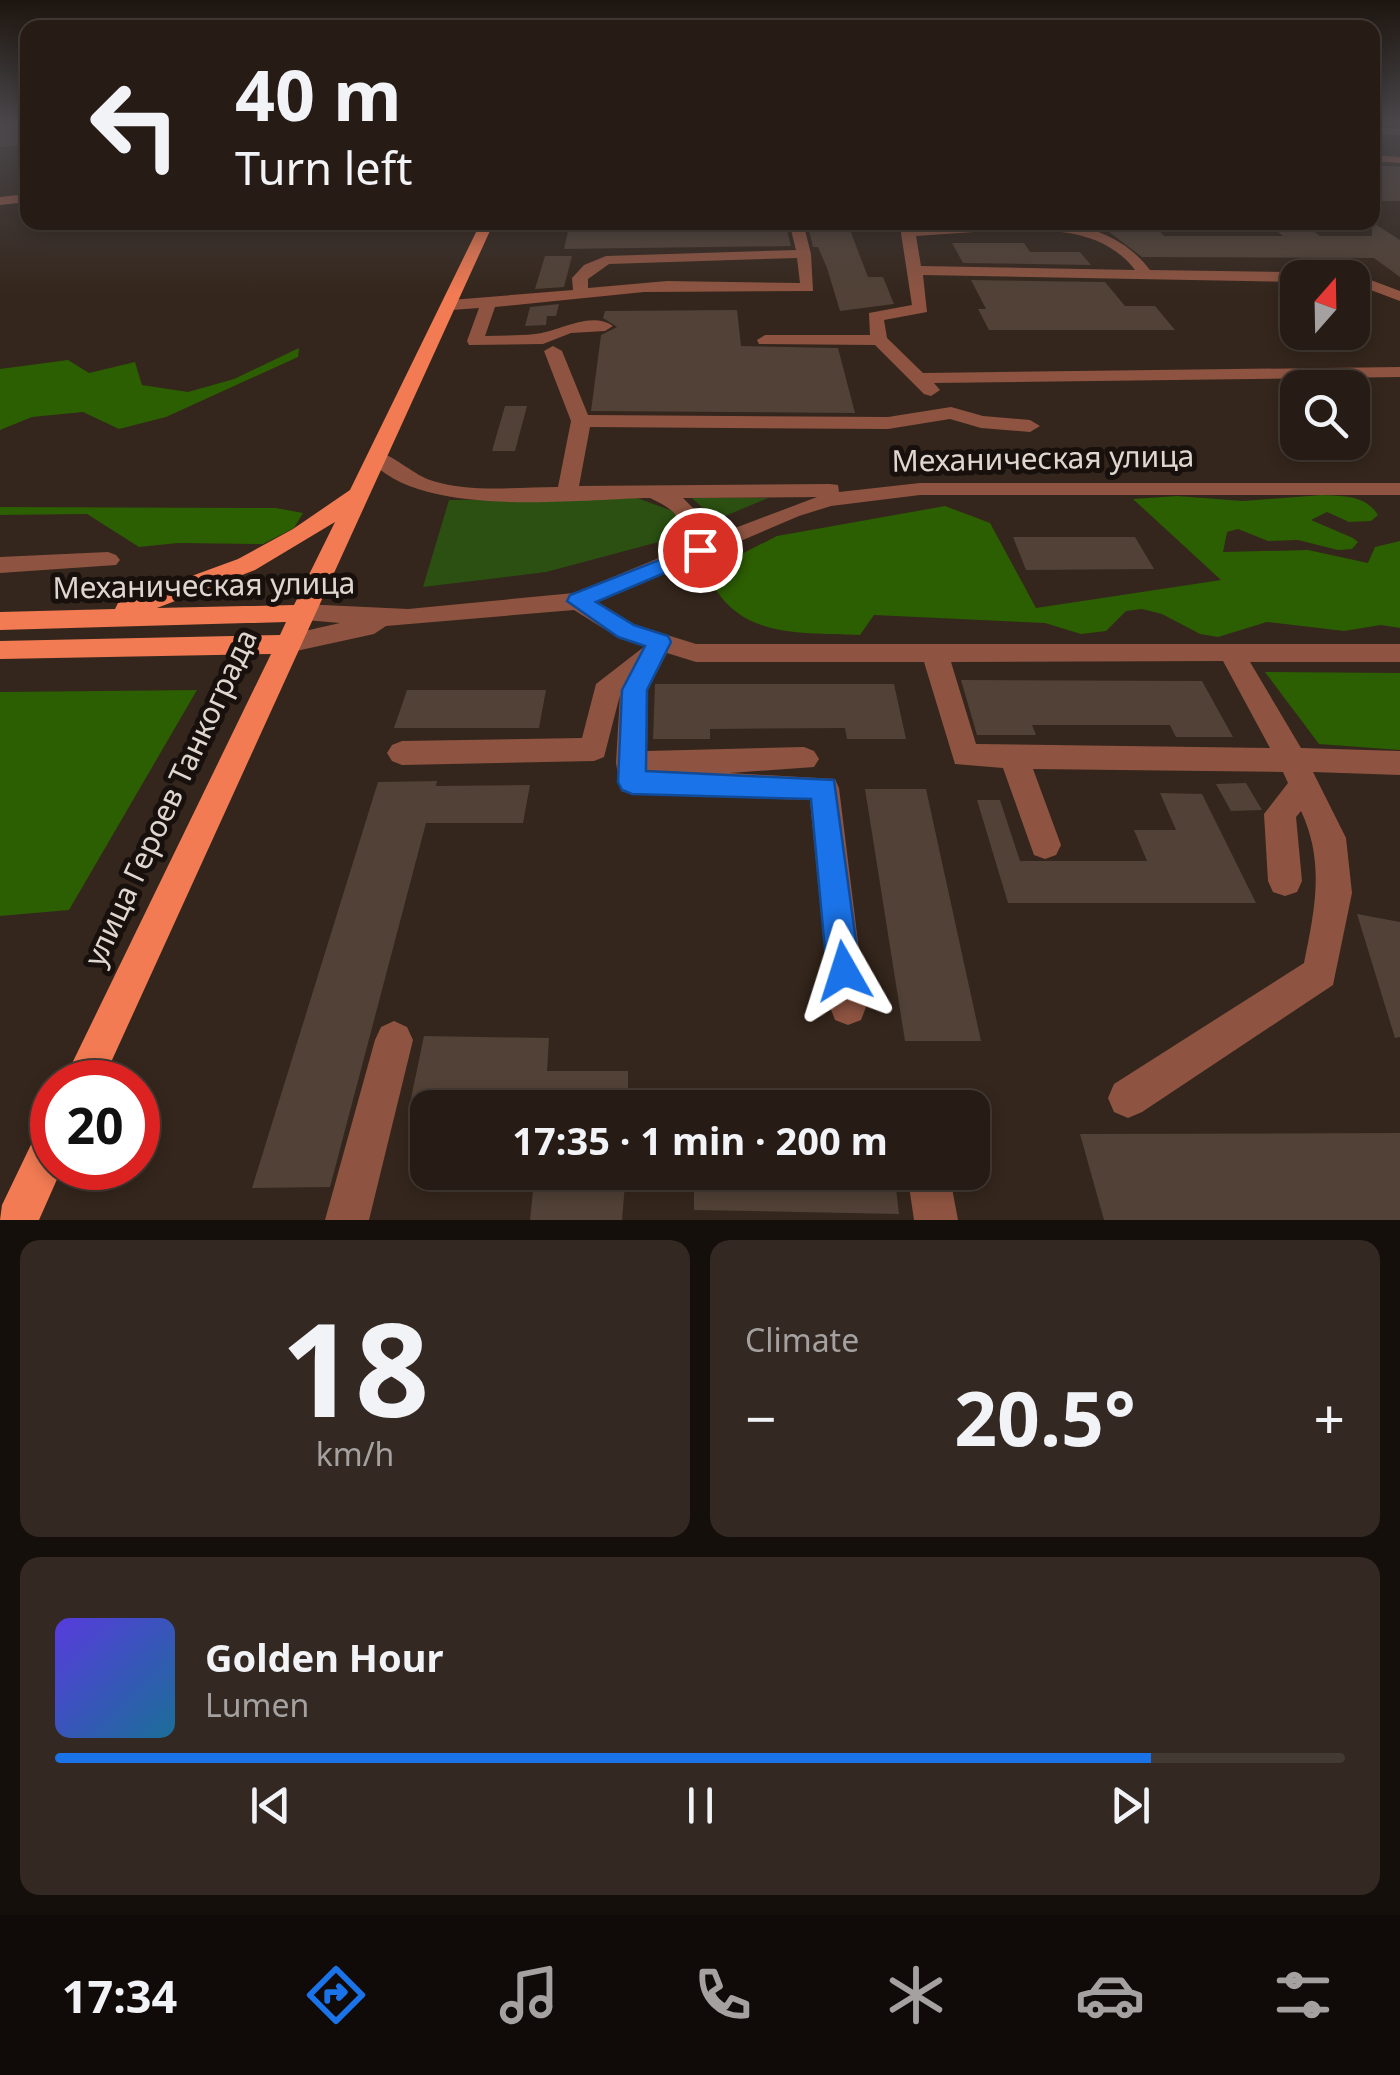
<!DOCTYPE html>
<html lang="en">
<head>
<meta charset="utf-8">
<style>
	body { margin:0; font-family:"Noto Sans",sans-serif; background:#332922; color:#f1f3f6; height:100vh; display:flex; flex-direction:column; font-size:38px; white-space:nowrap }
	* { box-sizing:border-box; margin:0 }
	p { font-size:32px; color:#a4a1a0 }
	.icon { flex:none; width:55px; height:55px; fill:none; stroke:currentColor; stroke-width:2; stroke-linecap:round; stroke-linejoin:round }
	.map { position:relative; height:1220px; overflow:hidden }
	.details { display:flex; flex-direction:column; gap:20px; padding:20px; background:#150f0c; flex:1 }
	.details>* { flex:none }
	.banner { position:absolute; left:20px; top:20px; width:1360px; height:210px; border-radius:20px; box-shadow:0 5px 15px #0003,0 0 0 2px #433a34; background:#271c15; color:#f1f3f6; overflow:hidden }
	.needle { width:65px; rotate:20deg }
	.controls { position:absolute; left:1280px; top:260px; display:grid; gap:20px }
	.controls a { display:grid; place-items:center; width:90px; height:90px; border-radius:20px; background:#271c15; box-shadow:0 5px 15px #0003,0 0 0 2px #433a34; font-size:50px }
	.speed { position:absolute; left:30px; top:1060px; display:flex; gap:20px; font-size:50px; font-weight:700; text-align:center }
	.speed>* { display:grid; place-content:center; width:130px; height:130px; border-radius:50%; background:#271c15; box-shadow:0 5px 15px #0003,0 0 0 2px #433a34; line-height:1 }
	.speed .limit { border:15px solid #d22; background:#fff; color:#111 }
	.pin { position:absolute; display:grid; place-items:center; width:85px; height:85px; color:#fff; margin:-42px; border:5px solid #fff; border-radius:50%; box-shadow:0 2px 10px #0007 }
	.me { position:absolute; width:110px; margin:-55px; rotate:354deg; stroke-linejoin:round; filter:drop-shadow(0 0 8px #0008) }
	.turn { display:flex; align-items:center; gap:35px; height:210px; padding:0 50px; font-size:45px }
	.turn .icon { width:130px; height:130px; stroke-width:2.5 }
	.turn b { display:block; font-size:70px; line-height:85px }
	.big { font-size:75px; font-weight:700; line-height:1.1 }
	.details .card { flex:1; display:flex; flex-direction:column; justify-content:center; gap:15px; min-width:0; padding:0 35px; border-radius:20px; background:#332922 }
	.details .dial { align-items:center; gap:0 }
	.dial b { font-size:130px; line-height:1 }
	.song { display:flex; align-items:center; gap:30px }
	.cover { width:120px; height:120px; border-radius:15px; background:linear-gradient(135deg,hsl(250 70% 55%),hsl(200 70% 35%)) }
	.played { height:10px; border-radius:5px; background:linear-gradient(90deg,#1a73e8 85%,#433a34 85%) }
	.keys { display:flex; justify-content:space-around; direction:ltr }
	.heat { display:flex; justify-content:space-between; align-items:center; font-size:55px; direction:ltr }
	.details .tiles { flex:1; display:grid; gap:20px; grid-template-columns:1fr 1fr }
	.card:last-child { grid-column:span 2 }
	.trip { position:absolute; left:410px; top:1090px; width:580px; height:100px; border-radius:20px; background:#271c15; box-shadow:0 5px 15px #0003,0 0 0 2px #433a34; font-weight:700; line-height:100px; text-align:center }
	.dock { display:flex; height:160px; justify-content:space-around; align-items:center; background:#100b08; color:#a4a1a0 }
	.dock .icon { width:70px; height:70px }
	.dock .current { color:#1a73e8 }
	.dock b { font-size:45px; color:#f1f3f6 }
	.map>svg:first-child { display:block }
</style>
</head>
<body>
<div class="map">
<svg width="1400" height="1220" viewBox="0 0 1400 1220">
	<rect width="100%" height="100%" fill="#34261c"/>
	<!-- green -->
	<g fill="#2b5012">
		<path d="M637,498L678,513V522L666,540L546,572L423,587L449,500Z"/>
		<path d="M692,498H768L706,524L708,513Z"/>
	</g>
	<!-- forest -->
	<g fill="#2c5e02">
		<path d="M299,348L298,357L166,417L119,429L83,412L32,417L0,430V369L68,360L89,373L135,362L142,385L188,392L234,379Z"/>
		<path d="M1322,495C1343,496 1366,495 1378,515L1371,521L1349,522L1327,512L1311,520L1353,538L1358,542L1352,549L1338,550L1298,540L1268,541L1238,529L1227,532L1223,552L1308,550L1368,563L1375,547L1400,541V628L1381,625L1344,631L1267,622L1218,637L1200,634L1162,614L1142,609L1126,611L1106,631L1081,634L1045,623L874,615L860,635C801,632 742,640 710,580L720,565L777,536L945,506L990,523L1036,608L1221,580L1133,499L1177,496L1243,501Z"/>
		<path d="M0,507L276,508L303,513L294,528L263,544L178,543L139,547L87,514L0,515Z"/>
		<path d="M1265,672L1400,673V750L1319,744Z"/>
		<path d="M197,690L69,910L0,916V692Z"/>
	</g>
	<!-- building -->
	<g fill="#514136">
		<path d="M0,123H28V144L0,147Z"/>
		<path d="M1372,165L1400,167V201H1372Z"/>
		<path d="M570,222H785L791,246L564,249Z"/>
		<path d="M807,222H847L868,277H883L894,304L840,311L827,268L818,247H813Z"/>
		<path d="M1096,222H1151L1164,236H1283L1266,222H1301L1320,236H1372V222L1400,240V277L1374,258L1142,257Z"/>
		<path d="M952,243H1024L1030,252H1080L1091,265L963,263Z"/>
		<path d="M545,256H572L564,287L535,289Z"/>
		<path d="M971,280L1105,282L1125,306H1155L1175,330H989L978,309H986Z"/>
		<path d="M559,304L556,316H547L546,325L525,326L530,307Z"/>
		<path d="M737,310L741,346L838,348L855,413L591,411L601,335L617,327L603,318L605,311Z"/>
		<path d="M505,406H527L515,451H492Z"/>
		<path d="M1013,537H1135L1154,569L1026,570Z"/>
		<path d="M961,680L1202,681L1233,737H1176L1170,725H1032L1036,735H977Z"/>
		<path d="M655,684H894L906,739H847L845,728L710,729V739H653Z"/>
		<path d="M407,690H546L539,728H394Z"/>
		<path d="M437,781L436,786L530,785L523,823H426L330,1187L252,1188L378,782Z"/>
		<path d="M1246,783L1262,810L1231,811L1216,784Z"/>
		<path d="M865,789H926L981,1041H905Z"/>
		<path d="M1160,793L1202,794L1256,903H1008L977,800H1000L1020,861H1147L1134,830H1176Z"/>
		<path d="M1357,914L1400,922V1037L1395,1038Z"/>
		<path d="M424,1036L549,1038L547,1071H628V1108H409Z"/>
		<path d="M1400,1133V1220H1104L1080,1134Z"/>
		<path d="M535,1172H626L622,1220H530Z"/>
		<path d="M694,1172H894L899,1214L694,1210Z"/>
	</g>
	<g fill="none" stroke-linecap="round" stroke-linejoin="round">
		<!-- minor -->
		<g fill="#8e5441" fill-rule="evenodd">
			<path d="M1372,127L1400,129V135L1372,133Z"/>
			<path d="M1372,155L1400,157V163L1372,161Z"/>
			<path d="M28,194V202L0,205V197Z"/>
			<path d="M789,222H803L811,254L813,291L644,292L495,307L485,336C502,335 519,336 535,334C559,332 590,310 613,326L605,331L571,333L543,344L469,345L467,341L479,308L451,310L443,305L451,300L573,290L572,278L584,265L606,256L796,250ZM797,258L800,283L667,281L588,288V279L609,264Z"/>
			<path d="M909,222H923L919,228C994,222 1099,202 1150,270L1352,273L1400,291V301L1352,283V278H1298V282L923,275L927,312L884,320L887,338L923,373L1400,367V377L934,383L940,390L931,396L924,394L875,345L759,344L757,340L765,335H870L869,313L912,305L901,233ZM989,231C1040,229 1101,225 1135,270L921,266L916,236Z"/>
			<path d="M553,346L562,351L588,415L888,417L951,407L983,416L1030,420L1040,426L1030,432L981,428L950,419L888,429L590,427L579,486L830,484L838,485L839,492L920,483H1400V495H920L831,506L799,516L598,602L635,625L696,644H1400V662H1250L1301,748L1400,751V775L1313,772L1346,838L1352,893L1333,985L1142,1112L1128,1118L1114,1112L1108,1098L1114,1084L1304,963C1315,909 1325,862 1301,811L1296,817L1302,881L1297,892L1285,896L1273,892L1268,881L1264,814L1288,783L1283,772L1033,769L1061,845L1056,855L1045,859L1034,855L1003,768L955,764L924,662H696L667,653L648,689L647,751L804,747L814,751L819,759L814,767L730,773L835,779L839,788L866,1007L861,1020L848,1025L835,1020L830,1007L810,800L632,794L621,791L616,763L620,695L604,757L594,761L402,765L392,761L387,753L392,745L402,741L582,738L596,684L645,646L617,637L574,610L386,626L374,634L287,653L278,651L274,644L278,637L340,623L293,619L289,613L302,604L408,609L574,593L671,553L684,530C678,512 667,506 650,498C576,499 419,520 368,458L378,452C397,457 413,475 433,481C472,493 517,487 558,487L571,421L544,351ZM817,497L701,541L706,530L697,512L683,498ZM1223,661L1270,748L976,744L951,662Z"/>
			<path d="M108,552L116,555L120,560L116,565L0,573V557Z"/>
			<path d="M394,1021L407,1027L413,1040L369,1220H325L375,1040L381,1027Z"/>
			<path d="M907,1172H949L958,1220H914Z"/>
		</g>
		<!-- major -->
		<g fill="#f27b53" fill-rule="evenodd">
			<path d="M481,222H494L102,1082H63L271,654L0,659V641L280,635L286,622L0,630V612L115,609L118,603L238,559L293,529L350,490ZM335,522L294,605L157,608L255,570Z"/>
			<path d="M52,1124V1168H62L39,1220H0L2,1205L38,1130Z"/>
		</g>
	</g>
	<!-- sky -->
	<linearGradient id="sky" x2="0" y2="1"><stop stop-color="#1d150f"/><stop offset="0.42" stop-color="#4a474b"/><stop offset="1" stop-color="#4a474b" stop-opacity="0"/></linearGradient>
	<rect width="1400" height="294" fill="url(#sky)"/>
	<!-- route -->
	<path fill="#1a73e8" stroke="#114b97" stroke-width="2.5" d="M700,544L707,546L710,550L707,555L596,602L634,625L668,636L671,642L647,690L646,771L834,780L860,971L855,982L844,987L832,982L827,971L811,799L632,794L622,790L618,782L622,690L645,646L618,637L567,601L570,595Z"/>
	<g text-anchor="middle" stroke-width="10" stroke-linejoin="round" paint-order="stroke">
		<!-- street labels -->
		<g font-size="30" fill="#dfd6cf" stroke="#17100c">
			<text transform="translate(1043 459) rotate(-1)" y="10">Механическая улица</text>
			<text transform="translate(204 586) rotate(-1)" y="10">Механическая улица</text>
			<text transform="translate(171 798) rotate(-65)" y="10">улица Героев Танкограда</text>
		</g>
	</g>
</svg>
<div class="controls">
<a><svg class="needle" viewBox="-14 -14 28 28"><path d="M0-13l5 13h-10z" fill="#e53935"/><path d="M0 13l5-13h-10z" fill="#a4a1a0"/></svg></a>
<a><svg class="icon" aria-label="search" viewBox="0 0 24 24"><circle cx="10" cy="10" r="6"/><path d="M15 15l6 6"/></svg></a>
</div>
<div class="speed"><div class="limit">20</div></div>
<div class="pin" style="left:700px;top:550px;background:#d93025"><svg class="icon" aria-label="arrive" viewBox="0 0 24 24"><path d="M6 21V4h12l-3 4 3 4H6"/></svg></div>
<svg class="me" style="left:844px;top:971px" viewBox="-20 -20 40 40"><path d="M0-17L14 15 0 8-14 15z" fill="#1a73e8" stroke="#fff" stroke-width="4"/></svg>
<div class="trip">17:35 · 1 min · 200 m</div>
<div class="banner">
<div class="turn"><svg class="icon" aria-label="left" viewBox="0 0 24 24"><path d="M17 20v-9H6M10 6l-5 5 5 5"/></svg><div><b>40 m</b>Turn left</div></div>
</div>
</div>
<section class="details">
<div class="tiles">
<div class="card dial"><b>18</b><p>km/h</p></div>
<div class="card"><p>Climate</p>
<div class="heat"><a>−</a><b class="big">20.5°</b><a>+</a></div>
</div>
<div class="card">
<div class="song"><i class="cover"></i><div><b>Golden Hour</b><p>Lumen</p></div></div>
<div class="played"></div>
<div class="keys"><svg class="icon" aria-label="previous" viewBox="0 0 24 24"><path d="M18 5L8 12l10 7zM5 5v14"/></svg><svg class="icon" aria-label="pause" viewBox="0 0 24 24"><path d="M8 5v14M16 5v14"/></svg><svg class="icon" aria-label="next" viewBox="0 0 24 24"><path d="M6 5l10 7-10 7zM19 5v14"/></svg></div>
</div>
</div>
</section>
<nav class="dock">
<b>17:34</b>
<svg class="icon current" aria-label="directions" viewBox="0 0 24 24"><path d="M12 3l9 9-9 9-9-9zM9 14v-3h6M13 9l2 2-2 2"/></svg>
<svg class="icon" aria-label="music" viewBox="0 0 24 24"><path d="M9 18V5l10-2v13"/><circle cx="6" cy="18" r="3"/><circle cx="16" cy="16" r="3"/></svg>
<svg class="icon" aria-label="phone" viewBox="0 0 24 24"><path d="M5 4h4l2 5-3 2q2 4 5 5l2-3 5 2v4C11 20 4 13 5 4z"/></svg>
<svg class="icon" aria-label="climate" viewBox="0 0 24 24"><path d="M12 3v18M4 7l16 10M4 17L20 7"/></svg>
<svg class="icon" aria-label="car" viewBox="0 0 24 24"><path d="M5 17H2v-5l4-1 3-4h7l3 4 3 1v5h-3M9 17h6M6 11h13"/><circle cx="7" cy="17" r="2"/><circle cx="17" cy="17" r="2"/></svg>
<svg class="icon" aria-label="filters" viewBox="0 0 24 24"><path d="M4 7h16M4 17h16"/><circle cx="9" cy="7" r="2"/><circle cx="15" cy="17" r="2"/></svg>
</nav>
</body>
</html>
